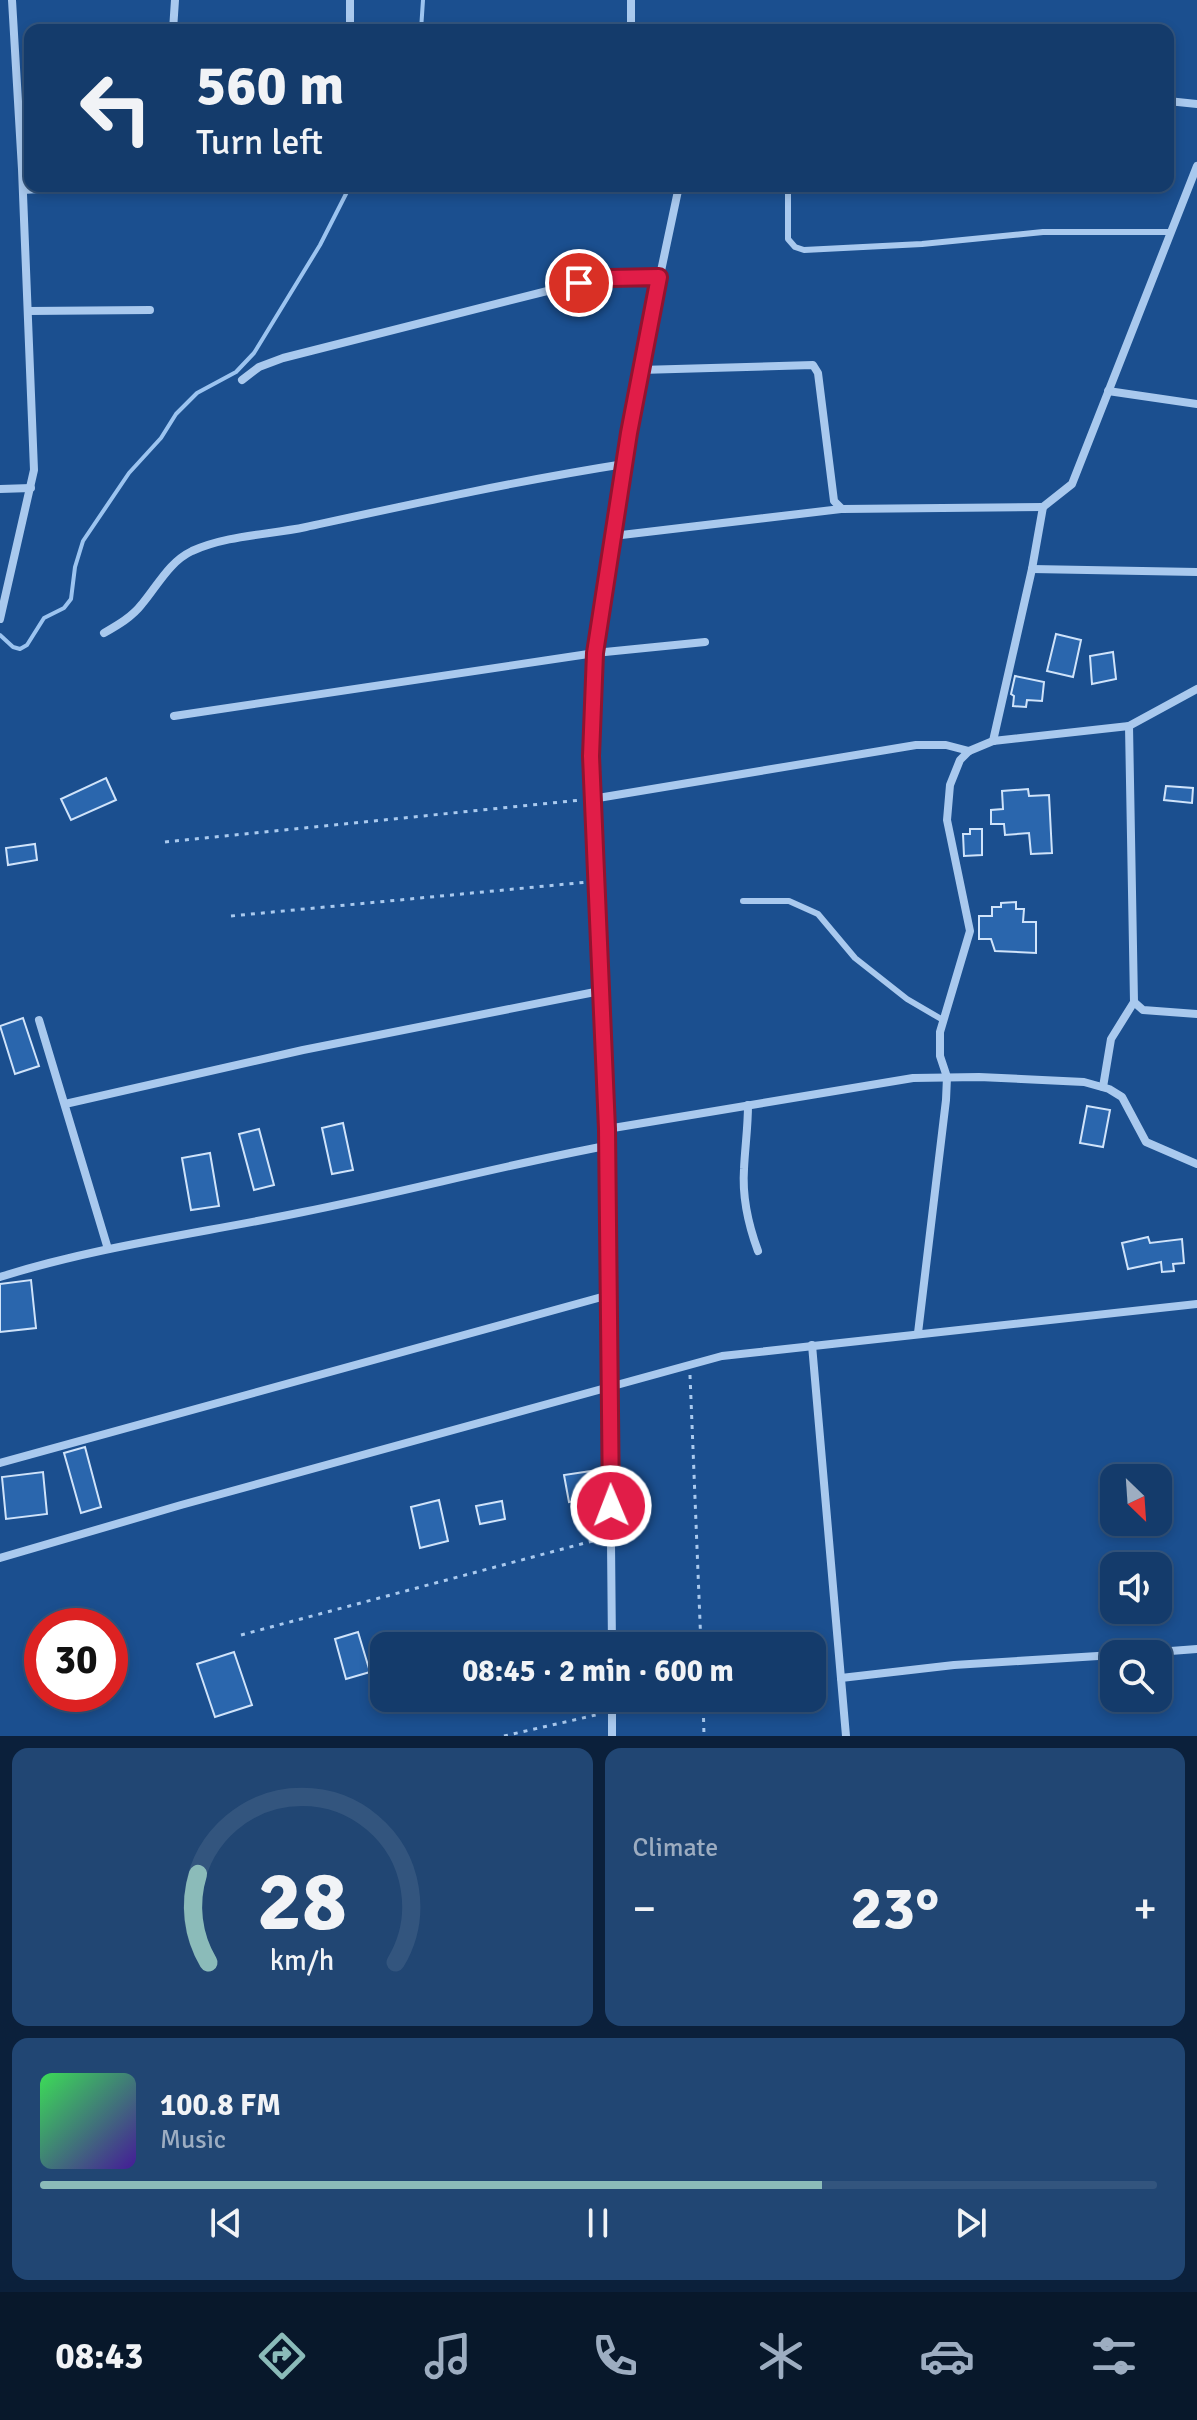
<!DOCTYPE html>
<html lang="en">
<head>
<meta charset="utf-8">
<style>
	body { margin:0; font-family:Signika,sans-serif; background:#214673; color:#f1f3f6; height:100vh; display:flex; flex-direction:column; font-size:30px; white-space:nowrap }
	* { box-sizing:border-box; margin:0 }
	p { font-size:26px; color:#9dadc1 }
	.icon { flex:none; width:44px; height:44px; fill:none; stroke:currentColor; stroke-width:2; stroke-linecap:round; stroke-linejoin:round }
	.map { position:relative; height:1736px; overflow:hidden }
	.panel { display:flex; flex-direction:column; gap:12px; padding:12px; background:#0b203b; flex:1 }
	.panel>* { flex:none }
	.top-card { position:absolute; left:24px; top:24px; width:1150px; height:168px; border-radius:16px; box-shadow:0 4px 12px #0003,0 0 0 2px #33557e; background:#143b6b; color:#f1f3f6; overflow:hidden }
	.needle { width:52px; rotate:155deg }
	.controls { position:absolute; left:1100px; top:1464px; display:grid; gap:16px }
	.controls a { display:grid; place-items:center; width:72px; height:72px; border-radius:16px; background:#143b6b; box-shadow:0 4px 12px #0003,0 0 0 2px #33557e; font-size:40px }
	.speed { position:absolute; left:24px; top:1608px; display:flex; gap:16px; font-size:40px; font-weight:700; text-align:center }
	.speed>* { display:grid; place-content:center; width:104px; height:104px; border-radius:50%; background:#143b6b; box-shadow:0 4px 12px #0003,0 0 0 2px #33557e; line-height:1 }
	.speed .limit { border:12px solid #d22; background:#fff; color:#111 }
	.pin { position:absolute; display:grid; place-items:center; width:68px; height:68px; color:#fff; margin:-34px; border:4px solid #fff; border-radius:50%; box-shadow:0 2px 8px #0007 }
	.me { position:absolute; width:88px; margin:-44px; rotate:359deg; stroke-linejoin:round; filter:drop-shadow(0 0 6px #0008) }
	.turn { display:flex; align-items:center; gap:28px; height:168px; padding:0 40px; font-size:36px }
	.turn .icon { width:104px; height:104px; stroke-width:2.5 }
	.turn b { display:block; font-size:56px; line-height:68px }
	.big { font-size:60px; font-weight:800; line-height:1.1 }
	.panel .tile { flex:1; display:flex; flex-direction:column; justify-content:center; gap:12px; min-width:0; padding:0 28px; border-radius:16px; background:#214673 }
	.panel .dial { align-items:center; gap:0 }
	.dial svg { height:208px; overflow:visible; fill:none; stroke:#33557e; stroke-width:7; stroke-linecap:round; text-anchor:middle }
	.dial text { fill:#f1f3f6; stroke:none }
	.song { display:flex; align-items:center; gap:24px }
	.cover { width:96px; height:96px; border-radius:12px; background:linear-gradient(135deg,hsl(130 70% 55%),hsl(260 70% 35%)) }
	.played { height:8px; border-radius:4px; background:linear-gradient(90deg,#8bbbb9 70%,#33557e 70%) }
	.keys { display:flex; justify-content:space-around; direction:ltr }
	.heat { display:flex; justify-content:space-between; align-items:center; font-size:44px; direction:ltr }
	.panel .tiles { flex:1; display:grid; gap:12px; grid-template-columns:1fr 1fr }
	.tile:last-child { grid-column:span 2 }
	.trip { position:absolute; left:370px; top:1632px; width:456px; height:80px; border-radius:16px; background:#143b6b; box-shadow:0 4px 12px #0003,0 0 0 2px #33557e; font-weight:800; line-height:80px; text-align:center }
	.dock { display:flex; height:128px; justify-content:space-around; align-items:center; background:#08182b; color:#9dadc1 }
	.dock .icon { width:56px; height:56px }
	.dock .on { color:#8bbbb9 }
	.dock b { font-size:36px; color:#f1f3f6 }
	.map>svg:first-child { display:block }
</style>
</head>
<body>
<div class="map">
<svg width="1197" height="1736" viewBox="0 0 1197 1736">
	<rect width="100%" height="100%" fill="#1b4f8f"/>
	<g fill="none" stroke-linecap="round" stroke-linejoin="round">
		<!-- stream -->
		<g stroke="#9cc4f0" stroke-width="4">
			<path d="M421,30L423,0"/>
			<path d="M0,635L13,647L20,649L27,645L44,618L64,608L71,599L75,567L83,541L129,473L161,438L176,414L197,393L236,372L254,353L320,245L350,186"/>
		</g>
	</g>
	<!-- building -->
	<g fill="#2a66ad" stroke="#cfe3fa" stroke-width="2">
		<path d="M1056,634L1081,640L1073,677L1047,671Z"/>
		<path d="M1113,652L1116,679L1092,684L1090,656Z"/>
		<path d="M1015,676L1044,682L1042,701L1027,700L1026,707L1013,706L1014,696L1011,694Z"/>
		<path d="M106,778L116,800L71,820L61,799Z"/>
		<path d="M1166,786L1193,788L1192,803L1164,800Z"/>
		<path d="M1028,789L1029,796L1049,795L1052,853L1031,854L1029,833L1005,835L1004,824H991V810L1003,809L1002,791Z"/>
		<path d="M970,829H982V855L964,856L963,834H970Z"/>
		<path d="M35,844L37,860L8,865L6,848Z"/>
		<path d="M1016,902V909H1024L1023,922H1036V953L995,951L991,939H979V916H992V907H1001V903Z"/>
		<path d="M23,1018L39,1066L15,1074L0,1026Z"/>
		<path d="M1087,1106L1110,1110L1103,1147L1080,1143Z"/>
		<path d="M343,1123L353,1170L332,1174L322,1128Z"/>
		<path d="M259,1129L274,1185L254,1190L239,1134Z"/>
		<path d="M210,1153L219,1206L191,1210L182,1158Z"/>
		<path d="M1148,1237L1150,1243L1182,1239L1184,1263L1173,1264L1174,1271L1162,1272L1161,1262L1128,1269L1122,1243Z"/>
		<path d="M31,1280L36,1328L0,1332V1284Z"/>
		<path d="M85,1447L101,1507L81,1513L64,1453Z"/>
		<path d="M598,1470L602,1496L569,1502L564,1475Z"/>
		<path d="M43,1472L47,1514L6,1519L2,1477Z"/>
		<path d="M439,1500L448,1541L420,1548L411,1507Z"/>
		<path d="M502,1501L505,1519L480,1524L476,1506Z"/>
		<path d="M358,1632L370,1672L346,1679L335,1639Z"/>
		<path d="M552,1632L553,1646H521V1634Z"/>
		<path d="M234,1652L252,1705L215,1717L197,1664Z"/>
	</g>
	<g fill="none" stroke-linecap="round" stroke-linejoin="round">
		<!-- path -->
		<g stroke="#a9c9ee" stroke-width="3" stroke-dasharray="4 6" stroke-linecap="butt">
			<path d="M165,842L581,800"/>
			<path d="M231,916L588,882"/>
			<path d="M690,1375L701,1646"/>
			<path d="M241,1635L600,1539"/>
			<path d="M703,1698L704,1736"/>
			<path d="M504,1736L600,1714"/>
		</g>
		<!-- service -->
		<g stroke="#a9c9ee" stroke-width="6">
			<path d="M788,186V239L795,247L804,250L922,244L1043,232H1171"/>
			<path d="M743,901H789L818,914L855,958L907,999L943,1020"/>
		</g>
		<!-- minor -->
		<g stroke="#a9c9ee" stroke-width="8">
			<path d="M631,0V30"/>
			<path d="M173,30L175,0"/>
			<path d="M350,30V0"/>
			<path d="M1168,101L1197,104"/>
			<path d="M23,190L90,186"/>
			<path d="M28,311L150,310"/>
			<path d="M640,370L813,365L818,373L834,501L842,509L1043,507"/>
			<path d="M242,380L259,367L283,358L579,283L610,278L659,277"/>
			<path d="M1108,391L1197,404"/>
			<path d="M0,489L31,488"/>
			<path d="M613,536L841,509"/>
			<path d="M1032,569L1197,572"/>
			<path d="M0,619L34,470L22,169L12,0"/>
			<path d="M104,633C118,625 132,617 142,604C158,585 169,562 192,551C228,535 268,535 306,527C412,504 516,481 624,464"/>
			<path d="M174,716L595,653L705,642"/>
			<path d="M1129,726L1134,1002L1143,1010L1197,1014"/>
			<path d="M993,741L1032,569L1043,507L1072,484L1197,166"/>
			<path d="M592,799L916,745H946L969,751"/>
			<path d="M39,1020L108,1249"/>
			<path d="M1103,1087L1111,1039L1134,1002"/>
			<path d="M65,1104L303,1050L600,991"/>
			<path d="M748,1105C748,1127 745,1147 744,1169C742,1198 748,1224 758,1251"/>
			<path d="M607,1129L913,1078L979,1077L1084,1082L1109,1089L1122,1097L1146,1142L1197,1164"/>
			<path d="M0,1277C98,1246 202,1233 303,1212C404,1192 504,1165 606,1146"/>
			<path d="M918,1333L946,1100L947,1077L940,1056V1032L970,931L947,820L950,785L960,760L969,751L993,741L1129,726L1197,689"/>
			<path d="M812,1345L846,1736"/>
			<path d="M0,1463L609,1295"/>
			<path d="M0,1558L181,1505L722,1356L1197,1304"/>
			<path d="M612,1646L607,1129L591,756L595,653L624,464L640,370L679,186"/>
			<path d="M1131,1654L1197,1649"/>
			<path d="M841,1678L954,1665L1114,1655"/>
			<path d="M612,1698V1736"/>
		</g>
	</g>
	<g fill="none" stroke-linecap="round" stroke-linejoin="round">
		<!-- route casing -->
		<g stroke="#92132f" stroke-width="20">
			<path id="route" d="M579,283L610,278L659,277L629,433L595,653L591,756L607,1129L611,1506"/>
		</g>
		<!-- route -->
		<use href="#route" stroke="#e11d48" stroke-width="14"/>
	</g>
</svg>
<div class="controls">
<a><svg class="needle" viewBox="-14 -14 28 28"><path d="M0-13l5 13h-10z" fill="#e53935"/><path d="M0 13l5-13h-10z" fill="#9dadc1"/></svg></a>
<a><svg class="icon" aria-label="sound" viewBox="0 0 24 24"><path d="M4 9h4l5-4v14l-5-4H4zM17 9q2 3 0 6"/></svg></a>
<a><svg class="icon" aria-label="search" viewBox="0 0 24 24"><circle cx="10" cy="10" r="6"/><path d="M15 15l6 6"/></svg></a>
</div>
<div class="speed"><div class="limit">30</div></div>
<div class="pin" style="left:579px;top:283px;background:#d93025"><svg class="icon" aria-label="arrive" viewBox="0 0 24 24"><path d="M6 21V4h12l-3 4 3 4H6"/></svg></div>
<svg class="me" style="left:611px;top:1506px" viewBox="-20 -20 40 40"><circle r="17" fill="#e11d48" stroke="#fff" stroke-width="3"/><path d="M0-11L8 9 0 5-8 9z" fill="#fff"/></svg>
<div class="trip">08:45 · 2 min · 600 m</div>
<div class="top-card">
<div class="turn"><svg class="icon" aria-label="left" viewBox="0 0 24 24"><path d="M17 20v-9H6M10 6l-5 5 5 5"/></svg><div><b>560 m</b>Turn left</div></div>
</div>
</div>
<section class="panel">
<div class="tiles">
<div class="tile dial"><svg viewBox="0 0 100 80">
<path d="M14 69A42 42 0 1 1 86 69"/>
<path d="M14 69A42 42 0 0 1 10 35" stroke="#8bbbb9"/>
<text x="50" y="56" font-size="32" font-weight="700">28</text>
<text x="50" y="72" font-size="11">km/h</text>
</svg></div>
<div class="tile"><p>Climate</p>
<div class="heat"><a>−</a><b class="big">23°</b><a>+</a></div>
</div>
<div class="tile">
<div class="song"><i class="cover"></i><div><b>100.8 FM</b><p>Music</p></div></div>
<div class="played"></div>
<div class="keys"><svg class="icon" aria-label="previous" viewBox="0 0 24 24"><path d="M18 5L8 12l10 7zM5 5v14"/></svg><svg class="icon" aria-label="pause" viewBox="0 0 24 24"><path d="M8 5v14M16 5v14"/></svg><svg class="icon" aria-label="next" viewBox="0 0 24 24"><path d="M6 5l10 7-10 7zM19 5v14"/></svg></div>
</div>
</div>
</section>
<nav class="dock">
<b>08:43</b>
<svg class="icon on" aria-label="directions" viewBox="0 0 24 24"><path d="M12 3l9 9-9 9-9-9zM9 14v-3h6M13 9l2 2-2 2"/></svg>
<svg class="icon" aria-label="music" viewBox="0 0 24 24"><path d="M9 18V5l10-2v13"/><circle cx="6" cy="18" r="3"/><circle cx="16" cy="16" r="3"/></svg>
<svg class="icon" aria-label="phone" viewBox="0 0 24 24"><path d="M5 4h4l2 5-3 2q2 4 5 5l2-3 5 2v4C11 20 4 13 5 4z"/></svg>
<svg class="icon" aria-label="climate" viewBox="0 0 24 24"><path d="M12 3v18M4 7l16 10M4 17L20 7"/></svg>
<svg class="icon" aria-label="car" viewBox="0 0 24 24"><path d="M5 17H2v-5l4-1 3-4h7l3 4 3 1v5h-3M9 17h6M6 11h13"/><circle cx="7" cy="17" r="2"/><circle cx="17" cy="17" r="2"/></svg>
<svg class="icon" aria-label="filters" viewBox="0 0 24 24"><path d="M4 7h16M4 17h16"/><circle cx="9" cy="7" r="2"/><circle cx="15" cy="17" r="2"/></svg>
</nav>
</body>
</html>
